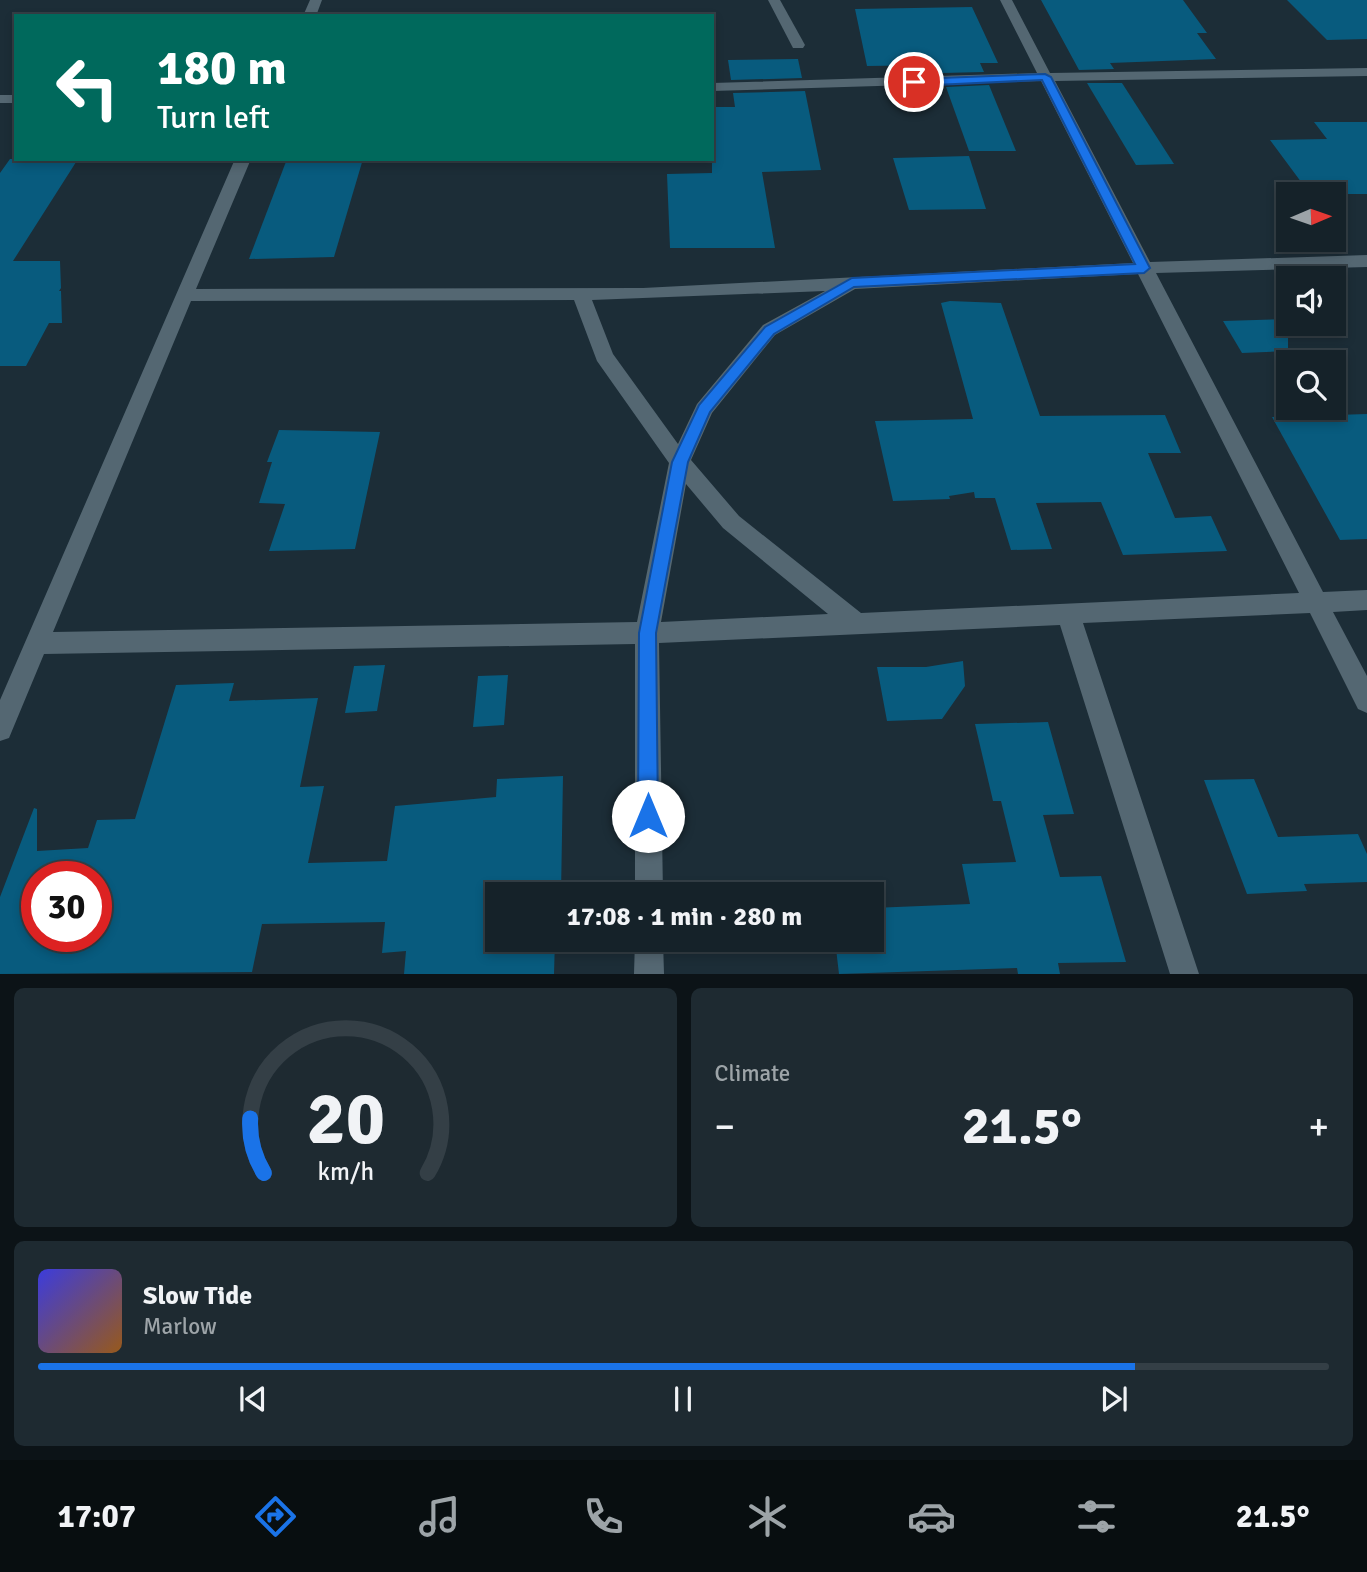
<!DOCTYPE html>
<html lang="en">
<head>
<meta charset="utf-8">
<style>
	body { margin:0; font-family:Signika,sans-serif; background:#1e2a31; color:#f1f3f6; height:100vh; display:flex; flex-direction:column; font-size:26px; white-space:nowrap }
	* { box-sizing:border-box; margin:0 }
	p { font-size:23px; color:#9da4a8 }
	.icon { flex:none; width:38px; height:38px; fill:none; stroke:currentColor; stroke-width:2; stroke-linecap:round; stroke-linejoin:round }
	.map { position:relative; height:974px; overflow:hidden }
	.panel { display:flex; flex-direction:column; gap:14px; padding:14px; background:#0c1317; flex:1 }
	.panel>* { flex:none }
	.hud { position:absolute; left:14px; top:14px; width:700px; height:147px; border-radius:0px; box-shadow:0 4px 10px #0003,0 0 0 2px #343f46; background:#00695c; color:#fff; overflow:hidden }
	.needle { width:46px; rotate:88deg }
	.tools { position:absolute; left:1276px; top:182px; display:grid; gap:14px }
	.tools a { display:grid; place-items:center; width:70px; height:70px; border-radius:0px; background:#152229; box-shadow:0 4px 10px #0003,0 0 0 2px #343f46; font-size:35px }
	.speed { position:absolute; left:21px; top:861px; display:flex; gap:14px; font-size:35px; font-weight:700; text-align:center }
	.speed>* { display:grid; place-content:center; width:91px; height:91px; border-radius:50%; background:#152229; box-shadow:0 4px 10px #0003,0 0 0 2px #343f46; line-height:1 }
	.speed .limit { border:10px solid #d22; background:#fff; color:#111 }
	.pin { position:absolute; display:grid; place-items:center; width:60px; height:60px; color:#fff; margin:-30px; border:4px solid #fff; border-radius:50%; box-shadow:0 2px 7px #0007 }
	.me { position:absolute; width:77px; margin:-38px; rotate:0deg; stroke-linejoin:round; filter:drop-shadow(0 0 5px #0008) }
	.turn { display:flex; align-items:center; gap:24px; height:147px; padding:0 28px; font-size:32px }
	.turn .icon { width:91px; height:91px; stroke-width:2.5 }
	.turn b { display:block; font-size:49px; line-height:60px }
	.big { font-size:52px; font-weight:700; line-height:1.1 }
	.panel .card { flex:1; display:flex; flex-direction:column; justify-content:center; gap:10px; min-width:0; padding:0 24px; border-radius:10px; background:#1e2a31 }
	.panel .dial { align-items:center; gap:0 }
	.dial svg { height:182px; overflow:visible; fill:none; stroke:#343f46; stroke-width:7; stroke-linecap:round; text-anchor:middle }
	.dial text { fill:#f1f3f6; stroke:none }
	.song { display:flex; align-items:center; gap:21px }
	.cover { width:84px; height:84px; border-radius:10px; background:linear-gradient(135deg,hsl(240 70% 55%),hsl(30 70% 35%)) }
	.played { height:7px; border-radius:4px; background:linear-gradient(90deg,#1a73e8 85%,#343f46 85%) }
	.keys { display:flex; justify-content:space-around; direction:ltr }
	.heat { display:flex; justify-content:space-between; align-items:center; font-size:38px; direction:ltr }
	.panel .tiles { flex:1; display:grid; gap:14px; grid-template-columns:1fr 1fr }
	.card:last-child { grid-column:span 2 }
	.trip { position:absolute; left:485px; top:882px; width:399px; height:70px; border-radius:0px; background:#152229; box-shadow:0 4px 10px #0003,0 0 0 2px #343f46; font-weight:700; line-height:70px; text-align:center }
	.tabs { display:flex; height:112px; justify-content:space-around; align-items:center; background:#080e10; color:#9da4a8 }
	.tabs .icon { width:49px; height:49px }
	.tabs .selected { color:#1a73e8 }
	.tabs b { font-size:32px; color:#f1f3f6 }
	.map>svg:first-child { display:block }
</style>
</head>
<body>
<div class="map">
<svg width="1367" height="974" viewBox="0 0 1367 974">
	<rect width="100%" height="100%" fill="#1c2d37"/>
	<!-- building -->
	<g fill="#085b7e" fill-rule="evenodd">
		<path d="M1041,0H1183L1207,33H1197L1216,59L1110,63L1114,69L1079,70Z"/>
		<path d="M1287,0H1367V39L1327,40Z"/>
		<path d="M972,7L998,63H980L984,72L942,73L939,65L867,66L855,9Z"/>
		<path d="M798,59L802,78L731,80L728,60Z"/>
		<path d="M1087,83H1122L1174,164L1136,165Z"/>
		<path d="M989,85L1016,151H969L946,87Z"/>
		<path d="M805,91L821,170L762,172L775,248H670L667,174L712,173V107H735L733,93Z"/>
		<path d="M1314,122H1367V194H1310L1270,140L1327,139Z"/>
		<path d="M969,156L986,209L909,210L893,158Z"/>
		<path d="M10,159H78L13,261H60L61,288L59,291H61L62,323H49L26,366H0V173Z"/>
		<path d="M287,159H363L334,257L249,259Z"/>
		<path d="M950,301L1001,303L1040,416L1165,415L1181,453H1148L1175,518L1211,516L1227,551L1123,555L1101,502L1036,503L1052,549L1011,550L995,498H975L974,492L949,496L950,499L893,501L875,421L973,419L941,303Z"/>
		<path d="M1288,319V351L1242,353L1223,321Z"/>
		<path d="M1367,414V539L1340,540L1272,417Z"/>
		<path d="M279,430L380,432L355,549L269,551L285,504L259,503L272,462H267Z"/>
		<path d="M963,661L965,686L942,719L887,721L877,667H926Z"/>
		<path d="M385,665L377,711L345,713L354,666Z"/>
		<path d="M508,675L504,725L473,727L478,676Z"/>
		<path d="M234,683L229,701L318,698L300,787L324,786L308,863L387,861L395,806L496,797L497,779L563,776L561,894H497V940H555L554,974H404L406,951L382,953L385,922L262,924L252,972L0,974V897L34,808L37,809V851L88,848L97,820L135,819L176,685ZM37,877H96V936H37Z"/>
		<path d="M1048,722L1074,814L1043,815L1060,877L1101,876L1126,962L1058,963L1060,974H1018L1017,968L839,974L835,940H872V908L970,904L962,864L1016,862L1001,801H993L975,724Z"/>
		<path d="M1254,779L1278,837L1358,834L1367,854V882L1304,884L1307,891L1247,894L1204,780Z"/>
	</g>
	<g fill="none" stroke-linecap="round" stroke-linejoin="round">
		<!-- minor -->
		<g fill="#546772" fill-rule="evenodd">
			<path d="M310,0H322L316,16H303Z"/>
			<path d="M768,0H780L805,45L803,48H793Z"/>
			<path d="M1000,0H1012L1050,73L1367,68V76L1055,81L1150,262L1367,255V267L1156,273L1323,592L1367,590V610L1333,612L1367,676V713L1358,709L1310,613L1083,623L1199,974H1170L1060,625L659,643L663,894H635V644L44,654L9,738L0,741V700L235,159H251L196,289L643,288L1133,263L1041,81L712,91V83L1037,73ZM1138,274L1299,593L861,613L739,516L691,460L712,413L775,335L855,289ZM825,291L763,325L697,404L678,444L613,354L592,300ZM574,300L597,361L669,463L637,622L53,632L191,301ZM686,484L723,528L828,614L661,622Z"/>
			<rect x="0" y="95" width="16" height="8"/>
			<path d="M635,940H663L664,974H634Z"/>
		</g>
	</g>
	<!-- route -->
	<path fill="#1a73e8" stroke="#114b97" stroke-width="2" d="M1045,74L1051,77L1150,268L1144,273L854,287L774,334L710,412L688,462L656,633L658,816L656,823L648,826L641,823L638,816L639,633L672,462L699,405L765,327L852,278L1135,264L1042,80L914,86L908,82L914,79Z"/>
</svg>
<div class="tools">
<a><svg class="needle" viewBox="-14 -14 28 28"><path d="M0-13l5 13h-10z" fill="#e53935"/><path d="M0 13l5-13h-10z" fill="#9da4a8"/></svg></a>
<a><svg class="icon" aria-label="sound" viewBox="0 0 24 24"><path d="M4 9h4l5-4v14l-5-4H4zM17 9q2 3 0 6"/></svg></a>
<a><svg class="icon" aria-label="search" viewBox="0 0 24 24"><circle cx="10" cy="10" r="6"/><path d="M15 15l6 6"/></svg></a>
</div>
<div class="speed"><div class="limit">30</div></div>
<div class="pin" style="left:914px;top:82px;background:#d93025"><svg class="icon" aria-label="arrive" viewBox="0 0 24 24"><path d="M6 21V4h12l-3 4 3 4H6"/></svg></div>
<svg class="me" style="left:648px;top:816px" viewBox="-20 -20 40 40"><circle r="19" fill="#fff"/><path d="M0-13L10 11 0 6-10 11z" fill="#1a73e8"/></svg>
<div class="trip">17:08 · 1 min · 280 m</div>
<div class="hud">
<div class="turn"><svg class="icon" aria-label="left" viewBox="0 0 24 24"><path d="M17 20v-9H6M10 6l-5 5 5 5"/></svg><div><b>180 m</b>Turn left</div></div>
</div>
</div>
<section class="panel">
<div class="tiles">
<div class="card dial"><svg viewBox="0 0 100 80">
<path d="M14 69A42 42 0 1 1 86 69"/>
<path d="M14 69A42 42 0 0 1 8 45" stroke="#1a73e8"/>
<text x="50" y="56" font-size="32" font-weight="700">20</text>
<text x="50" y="72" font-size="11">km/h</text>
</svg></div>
<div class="card"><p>Climate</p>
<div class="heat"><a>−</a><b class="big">21.5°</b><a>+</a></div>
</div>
<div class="card">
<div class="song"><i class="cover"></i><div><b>Slow Tide</b><p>Marlow</p></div></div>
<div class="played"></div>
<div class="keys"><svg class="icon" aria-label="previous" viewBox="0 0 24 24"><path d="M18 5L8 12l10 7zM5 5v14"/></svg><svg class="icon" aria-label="pause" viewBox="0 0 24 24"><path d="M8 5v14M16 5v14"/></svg><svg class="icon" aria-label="next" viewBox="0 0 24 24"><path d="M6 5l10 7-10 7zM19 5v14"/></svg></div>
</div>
</div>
</section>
<nav class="tabs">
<b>17:07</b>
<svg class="icon selected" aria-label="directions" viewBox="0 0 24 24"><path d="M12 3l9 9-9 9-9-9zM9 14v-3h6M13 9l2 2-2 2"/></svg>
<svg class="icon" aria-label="music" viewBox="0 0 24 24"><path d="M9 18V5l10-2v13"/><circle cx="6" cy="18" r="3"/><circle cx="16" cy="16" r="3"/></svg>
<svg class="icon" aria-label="phone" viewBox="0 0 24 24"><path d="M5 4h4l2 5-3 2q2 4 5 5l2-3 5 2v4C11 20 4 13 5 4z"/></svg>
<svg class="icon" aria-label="climate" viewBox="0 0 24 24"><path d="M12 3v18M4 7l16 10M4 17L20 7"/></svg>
<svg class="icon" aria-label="car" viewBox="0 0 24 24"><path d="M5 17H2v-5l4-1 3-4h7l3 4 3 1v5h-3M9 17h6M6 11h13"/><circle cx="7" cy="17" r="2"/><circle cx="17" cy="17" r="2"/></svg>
<svg class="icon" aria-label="filters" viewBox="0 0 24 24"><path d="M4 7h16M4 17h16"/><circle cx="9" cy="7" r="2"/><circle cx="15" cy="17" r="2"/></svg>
<b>21.5°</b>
</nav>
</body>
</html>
